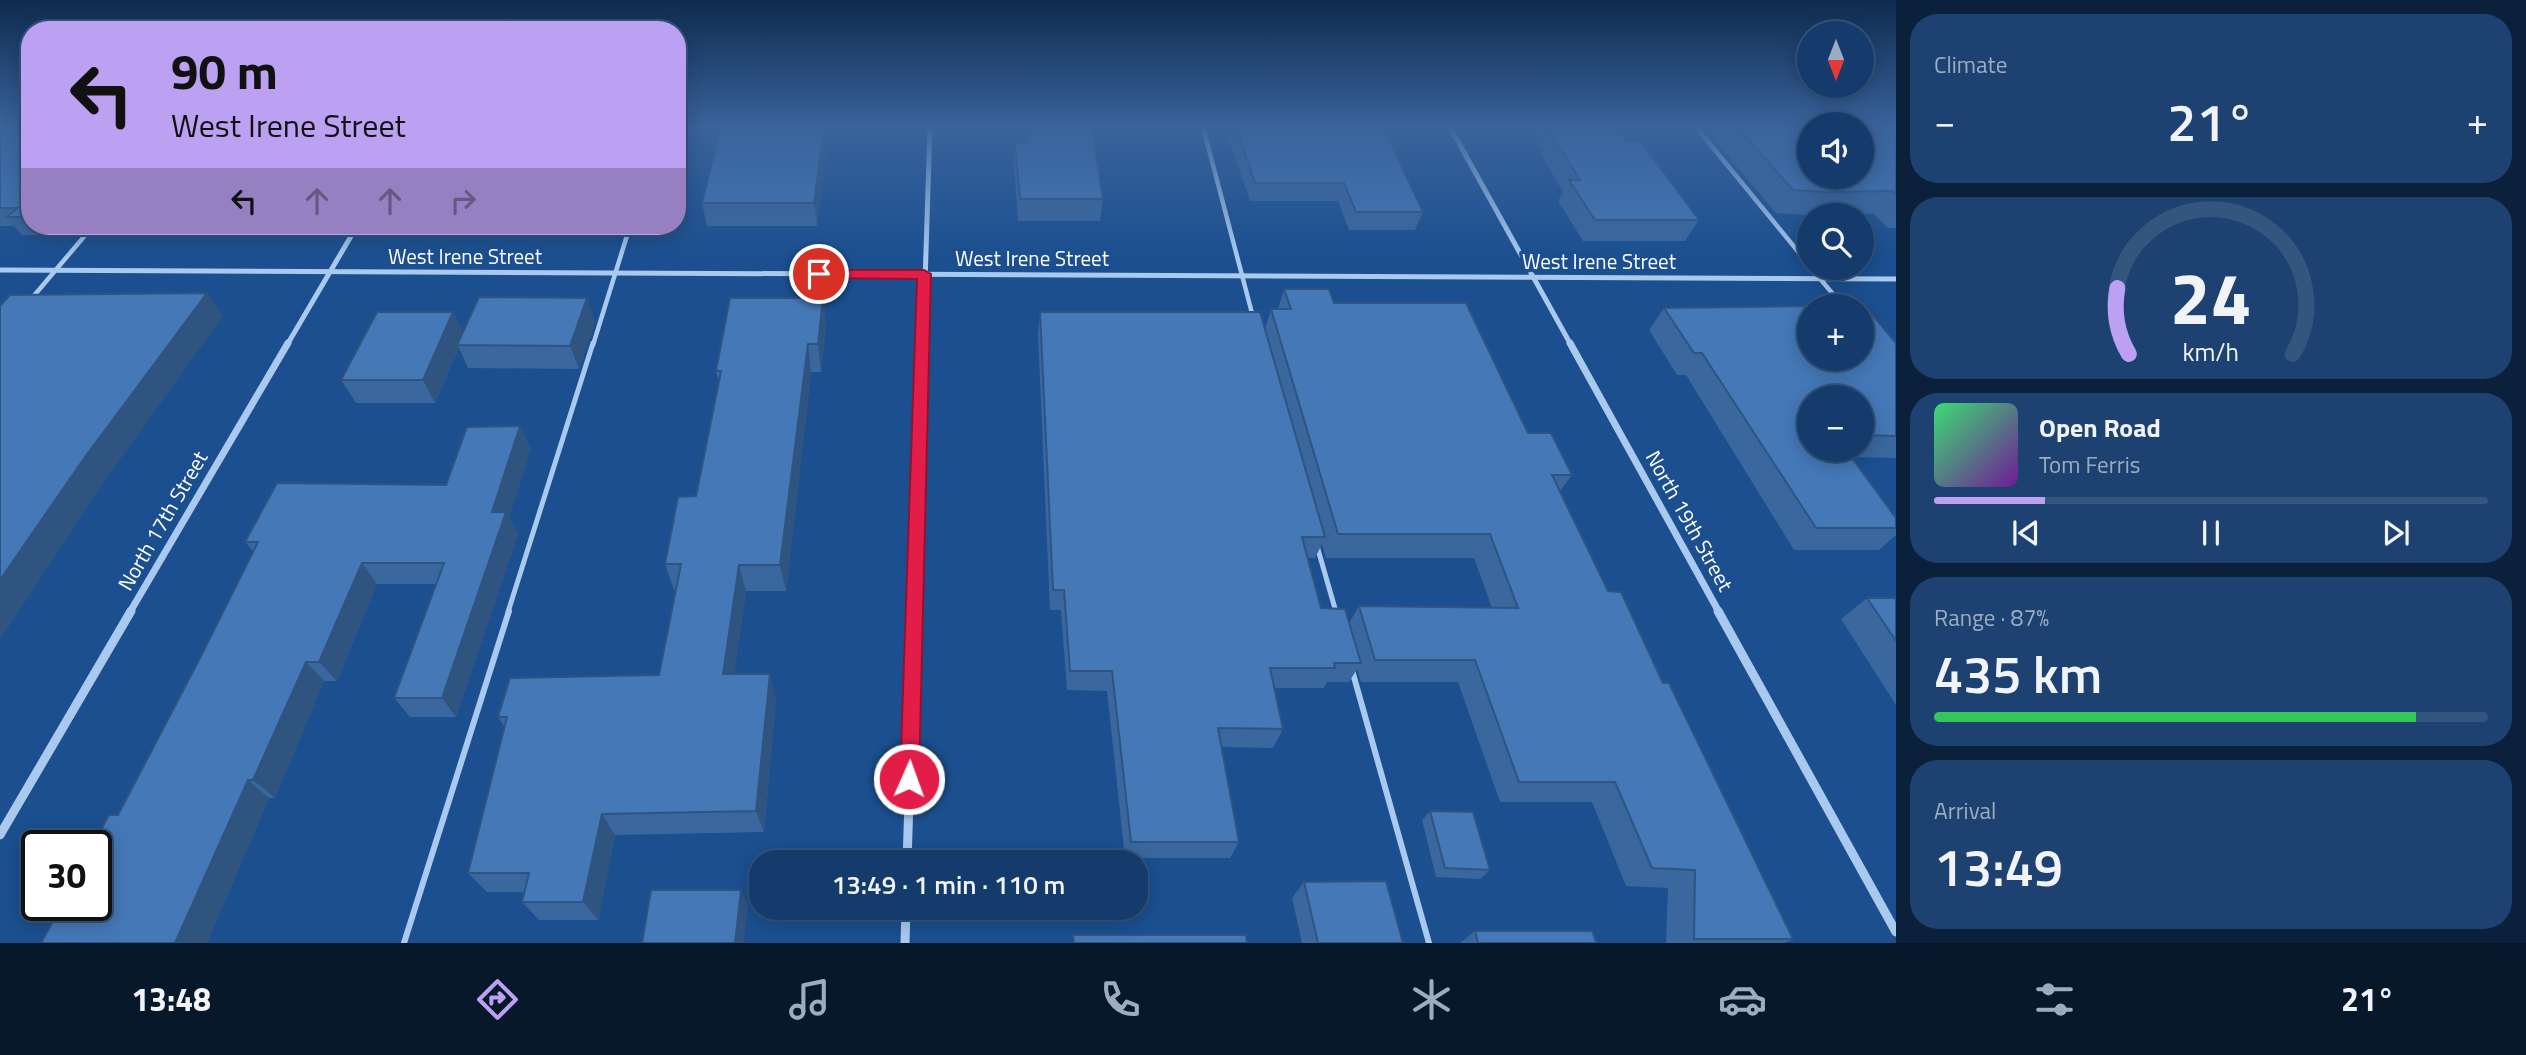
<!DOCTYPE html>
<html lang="en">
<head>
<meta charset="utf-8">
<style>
	body { margin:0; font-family:"Titillium Web",sans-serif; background:#1d4271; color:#f1f3f6; height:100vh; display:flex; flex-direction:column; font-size:26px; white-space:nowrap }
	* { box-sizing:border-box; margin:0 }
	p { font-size:23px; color:#9dadc1 }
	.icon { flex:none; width:38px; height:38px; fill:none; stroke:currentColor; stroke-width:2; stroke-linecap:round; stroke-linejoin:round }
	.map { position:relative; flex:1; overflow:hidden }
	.side { display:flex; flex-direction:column; gap:14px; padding:14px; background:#0b203b; width:630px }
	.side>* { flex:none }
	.banner { position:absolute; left:21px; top:21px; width:665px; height:214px; border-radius:28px; box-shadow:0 4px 18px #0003,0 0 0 2px #33557e; background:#bca0f2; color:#111; overflow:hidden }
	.needle { width:46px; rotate:180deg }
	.tools { position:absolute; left:1797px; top:21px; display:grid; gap:14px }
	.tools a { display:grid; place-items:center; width:77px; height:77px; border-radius:50%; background:#143b6b; box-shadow:0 4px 18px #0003,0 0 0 2px #33557e; font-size:35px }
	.speed { position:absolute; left:21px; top:830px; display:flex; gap:14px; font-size:35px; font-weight:700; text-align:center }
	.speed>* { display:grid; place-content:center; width:91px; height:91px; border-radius:50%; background:#143b6b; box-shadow:0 4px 18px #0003,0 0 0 2px #33557e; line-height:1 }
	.speed .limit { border:4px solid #111; border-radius:10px; background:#fff; color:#111 }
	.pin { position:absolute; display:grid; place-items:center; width:60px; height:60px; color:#fff; margin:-30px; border:4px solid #fff; border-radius:50%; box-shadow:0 2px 7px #0007 }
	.me { position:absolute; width:77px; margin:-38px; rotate:2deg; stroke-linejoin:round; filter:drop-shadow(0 0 5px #0008) }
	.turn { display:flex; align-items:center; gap:24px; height:147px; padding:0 35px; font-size:32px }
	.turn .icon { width:91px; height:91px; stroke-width:2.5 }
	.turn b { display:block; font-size:49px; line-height:60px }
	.lanes { display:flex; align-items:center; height:66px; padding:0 35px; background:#0003; justify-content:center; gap:35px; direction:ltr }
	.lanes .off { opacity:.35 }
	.big { font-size:52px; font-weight:600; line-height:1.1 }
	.side .widget { flex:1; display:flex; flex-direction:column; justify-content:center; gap:10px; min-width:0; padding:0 24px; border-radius:28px; background:#1d4271 }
	.side .dial { align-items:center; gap:0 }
	.dial svg { height:182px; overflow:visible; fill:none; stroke:#33557e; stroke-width:7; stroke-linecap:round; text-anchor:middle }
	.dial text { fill:#f1f3f6; stroke:none }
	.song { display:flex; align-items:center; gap:21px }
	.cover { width:84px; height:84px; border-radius:10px; background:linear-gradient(135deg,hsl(140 70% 55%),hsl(280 70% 35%)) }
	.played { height:7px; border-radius:4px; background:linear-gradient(90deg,#bca0f2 20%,#33557e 20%) }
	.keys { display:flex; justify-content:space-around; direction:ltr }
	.heat { display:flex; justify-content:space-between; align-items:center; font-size:38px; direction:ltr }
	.charge { height:10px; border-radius:5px; background:linear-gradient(90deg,#34c759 87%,#33557e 0) }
	.trip { position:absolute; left:749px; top:850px; width:399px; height:70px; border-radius:28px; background:#143b6b; box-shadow:0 4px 18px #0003,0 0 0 2px #33557e; font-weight:600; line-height:70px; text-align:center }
	.tabs { display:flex; height:112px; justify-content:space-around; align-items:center; background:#08182b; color:#9dadc1 }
	.tabs .icon { width:49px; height:49px }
	.tabs .current { color:#bca0f2 }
	.tabs b { font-size:32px; color:#f1f3f6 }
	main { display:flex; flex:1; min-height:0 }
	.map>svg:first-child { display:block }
</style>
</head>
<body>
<main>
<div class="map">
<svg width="1896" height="943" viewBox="0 0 1896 943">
	<rect width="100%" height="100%" fill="#1b4f8f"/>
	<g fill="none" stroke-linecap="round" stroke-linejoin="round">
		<!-- lane-far2 -->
		<g stroke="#a9c9ee" stroke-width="4.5">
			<path d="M1203,127L1253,317"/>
			<path d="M1696,127L1810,266"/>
			<path d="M1811,268L1843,306"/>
			<path d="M32,298L93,226"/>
			<path d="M593,345L630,226"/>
		</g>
		<!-- lane-far1 -->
		<g stroke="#a9c9ee" stroke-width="5">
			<path d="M1317,546L1336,612"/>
			<path d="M508,612L593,343"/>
		</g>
		<!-- lane -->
		<g stroke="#a9c9ee" stroke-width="6">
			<path d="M1335,611L1336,614"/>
			<path d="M1352,670L1429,943"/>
			<path d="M404,943L509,611"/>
		</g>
		<!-- street-far2 -->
		<g stroke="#a9c9ee" stroke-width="5">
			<path d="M1450,127L1571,345"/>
			<path d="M0,270L1896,279"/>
			<path d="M287,345L357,226"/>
			<path d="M923,345L930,127"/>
		</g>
		<!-- street-far1 -->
		<g stroke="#a9c9ee" stroke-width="7">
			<path d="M1570,343L1719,612"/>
			<path d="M130,612L288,343"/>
			<path d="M915,612L923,343"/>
		</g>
		<!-- street -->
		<g stroke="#a9c9ee" stroke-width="9">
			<path d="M1718,611L1896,932"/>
			<path d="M0,835L131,611"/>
			<path d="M907,863L915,611"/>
			<path d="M905,943L906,908"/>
		</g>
	</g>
	<!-- wall -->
	<g fill="#3a679d" fill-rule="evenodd">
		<path d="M0,127H30V226H83L74,235H22L14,226H0Z"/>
		<path d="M829,127L817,226H707L702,203Z"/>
		<path d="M1025,127H1092L1103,199L1100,221H1018L1014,165L1015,143H1026Z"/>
		<path d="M1225,127H1383L1423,212L1415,230H1349L1338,201H1250Z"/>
		<path d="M1528,127H1615L1626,141L1699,220L1685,241H1583L1558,201L1563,192L1541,154L1542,150Z"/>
		<path d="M1704,127H1896V228H1888L1874,214L1807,215L1776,213Z"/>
		<path d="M194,226H268L267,227H195Z"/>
		<path d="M443,226H624L621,236L447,234Z"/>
		<path d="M1284,289L1334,303L1528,433L1572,475L1560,491L1608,591L1663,683L1793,939L1785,943H1666L1668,888L1626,886L1592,802H1500L1458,682H1361L1357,669L1349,682H1327L1324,688H1274L1283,729L1273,748L1221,747L1239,842L1230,858H1125L1107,691L1067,690L1061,610H1050L1038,335L1040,312L1265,329L1271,309H1278ZM1322,544L1326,558H1474L1492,608L1359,606L1349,623L1321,608L1308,558H1315Z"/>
		<path d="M823,298L826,326L821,372H811L786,591H746L734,674L776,698L764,832L615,835L598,920H539L522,902L524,892H487L468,873L504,726L498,717L659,675L676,590H674L665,564L696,496L719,383L716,371Z"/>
		<path d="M1664,308L1896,343V458L1852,457L1896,518V535L1879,550H1794L1686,375H1677L1649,330ZM1862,397V450H1810Z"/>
		<path d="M595,321L579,369L468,368L459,348L435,403H356L341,380L463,332Z"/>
		<path d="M531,448L509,517L518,534L456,717H410L394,698L436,584H377L337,681H324L275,798H269L207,943L118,815L198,662L253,551L245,542L446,485Z"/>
		<path d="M1867,598H1896V705L1841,619Z"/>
		<path d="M1430,811L1490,870L1480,879L1436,877L1422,820Z"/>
		<path d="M1304,882L1403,943H1302L1292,898Z"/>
		<path d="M1475,931L1597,943H1460Z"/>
	</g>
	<!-- shaded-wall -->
	<g fill="#305480">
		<path d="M824,127H829L817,226L814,203Z"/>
		<path d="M67,226H83L74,235Z"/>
		<path d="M618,226H624L621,236Z"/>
		<path d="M207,293L223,316L106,479L0,640V580L85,457Z"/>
		<path d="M587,298L595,321L579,369L570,346Z"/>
		<path d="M823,298L826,326L821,372L818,344Z"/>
		<path d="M453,312L465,335L457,345L459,348L435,403L423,380Z"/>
		<path d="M808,344L811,372L786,591L780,565Z"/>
		<path d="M520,426L531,448L509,517L518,534L456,717L442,698L492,512Z"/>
		<path d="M362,563L377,584L337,681L319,662Z"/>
		<path d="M739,565L746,591L731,698L723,674Z"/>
		<path d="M306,662L324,681L275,798L253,780Z"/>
		<path d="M770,674L776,698L764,832L756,811Z"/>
		<path d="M248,780L269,798L207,943H175Z"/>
		<path d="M602,814L615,835L598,920L583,902Z"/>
		<path d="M741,890L748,906L744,943H735Z"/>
	</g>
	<!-- building -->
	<g fill="#4478b7" stroke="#305480" stroke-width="2">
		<path d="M0,127H30V217H7L17,208H0Z"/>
		<path d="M721,127H824L814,203H702Z"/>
		<path d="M1028,127H1092L1103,199H1020L1015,143H1029Z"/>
		<path d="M1236,127H1383L1423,212H1356L1344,183H1255Z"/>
		<path d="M1552,127H1615L1626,141L1641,142L1699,220H1595L1569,180H1580L1551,133H1555Z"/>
		<path d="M1737,127H1810V177H1862V127H1896V194L1893,191L1825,192L1793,190Z"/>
		<path d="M1284,289H1329L1334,303H1466L1528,433H1551L1572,475H1552L1608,591L1621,592L1663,683H1669L1793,939H1694L1695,870L1652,868L1615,782H1519L1475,660H1375L1359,606L1518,608L1490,534H1338L1271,309H1291Z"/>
		<path d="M207,293L85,457L0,580V306L10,295Z"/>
		<path d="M479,297L587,298L570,346L457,345Z"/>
		<path d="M730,298H823L818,344H808L780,565H739L723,674H770L756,811L602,814L583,902H522L529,873H468L507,717H498L510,678L659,675L681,564H665L678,497L696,496L721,371H716Z"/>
		<path d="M1810,306V359H1862V306H1816H1865L1896,343V436L1862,435V397H1810V450H1846L1896,518V528H1816L1702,353H1694L1664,308Z"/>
		<path d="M377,312H453L423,380H341Z"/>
		<path d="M1040,312H1260L1325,537H1302L1321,608L1345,609L1361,663H1334L1335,668H1270L1283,729L1218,728L1239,842H1131L1112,671H1070L1064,590H1053Z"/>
		<path d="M520,426L492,512H506L442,698H394L444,563H362L319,662H306L253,780H248L175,943H41L62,905H96V845H93L109,815H118L198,662L258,542H245L277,483L446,485L467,427Z"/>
		<path d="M1867,598H1896V641Z"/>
		<path d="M1430,811L1473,812L1490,870L1445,868Z"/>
		<path d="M1386,881L1403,943H1318L1304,882Z"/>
		<path d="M651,890H741L735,943H642Z"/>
		<path d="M1475,931H1592L1597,943H1478Z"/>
		<path d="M1073,935H1246L1247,943H1074Z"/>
	</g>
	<!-- sky -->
	<linearGradient id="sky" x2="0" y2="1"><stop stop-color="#0f2b4f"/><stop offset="0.49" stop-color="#39639b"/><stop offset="1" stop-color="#39639b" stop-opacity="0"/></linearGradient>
	<rect width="1896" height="259" fill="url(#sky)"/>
	<!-- route -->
	<path fill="#e11d48" stroke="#92132f" stroke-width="2" d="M924,270L931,274L919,779L916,786L909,789L902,786L900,779L917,279L819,278L812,274L819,270Z"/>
	<g text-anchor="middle" stroke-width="7" stroke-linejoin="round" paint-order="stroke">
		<!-- street labels -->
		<g font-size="21" fill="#fff" stroke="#1b4f8f">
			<text x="465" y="264">West Irene Street</text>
			<text x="1032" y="266">West Irene Street</text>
			<text x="1599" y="269">West Irene Street</text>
			<text transform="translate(163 521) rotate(-60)" y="7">North 17th Street</text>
			<text transform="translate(1689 521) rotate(61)" y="7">North 19th Street</text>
		</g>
	</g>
</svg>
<div class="tools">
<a><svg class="needle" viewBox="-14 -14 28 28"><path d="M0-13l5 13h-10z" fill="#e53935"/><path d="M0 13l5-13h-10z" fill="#9dadc1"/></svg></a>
<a><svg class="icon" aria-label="sound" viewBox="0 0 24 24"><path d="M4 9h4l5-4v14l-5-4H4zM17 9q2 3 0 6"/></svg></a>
<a><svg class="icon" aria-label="search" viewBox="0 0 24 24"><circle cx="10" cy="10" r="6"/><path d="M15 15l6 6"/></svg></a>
<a>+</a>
<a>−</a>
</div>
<div class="speed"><div class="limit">30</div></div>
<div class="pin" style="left:819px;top:274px;background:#d93025"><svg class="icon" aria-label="arrive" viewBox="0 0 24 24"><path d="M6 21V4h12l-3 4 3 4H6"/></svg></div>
<svg class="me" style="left:909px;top:779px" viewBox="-20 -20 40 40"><circle r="17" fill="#e11d48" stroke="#fff" stroke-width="3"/><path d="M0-11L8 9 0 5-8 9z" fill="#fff"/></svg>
<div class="trip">13:49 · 1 min · 110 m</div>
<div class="banner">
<div class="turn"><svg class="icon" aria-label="left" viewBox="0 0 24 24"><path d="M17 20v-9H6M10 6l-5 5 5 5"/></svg><div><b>90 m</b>West Irene Street</div></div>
<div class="lanes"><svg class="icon" aria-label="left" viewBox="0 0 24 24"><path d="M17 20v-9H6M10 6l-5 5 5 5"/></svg><svg class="icon off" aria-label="ahead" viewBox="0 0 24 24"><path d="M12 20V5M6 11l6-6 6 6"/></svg><svg class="icon off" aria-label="ahead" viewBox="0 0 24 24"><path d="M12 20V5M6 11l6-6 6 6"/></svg><svg class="icon off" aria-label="right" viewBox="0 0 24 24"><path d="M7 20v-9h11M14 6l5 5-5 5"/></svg></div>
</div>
</div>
<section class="side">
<div class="widget"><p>Climate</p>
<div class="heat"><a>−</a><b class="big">21°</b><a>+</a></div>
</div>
<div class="widget dial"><svg viewBox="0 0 100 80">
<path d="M14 69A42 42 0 1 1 86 69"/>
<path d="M14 69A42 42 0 0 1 9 40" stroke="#bca0f2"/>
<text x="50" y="56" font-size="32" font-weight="700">24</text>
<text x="50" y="72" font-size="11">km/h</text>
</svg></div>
<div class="widget">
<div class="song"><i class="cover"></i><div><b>Open Road</b><p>Tom Ferris</p></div></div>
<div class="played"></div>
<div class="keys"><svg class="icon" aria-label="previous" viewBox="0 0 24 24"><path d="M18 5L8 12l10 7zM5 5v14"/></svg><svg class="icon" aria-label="pause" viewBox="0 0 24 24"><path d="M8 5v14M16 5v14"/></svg><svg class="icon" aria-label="next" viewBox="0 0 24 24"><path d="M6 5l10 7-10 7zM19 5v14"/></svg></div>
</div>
<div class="widget"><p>Range · 87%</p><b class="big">435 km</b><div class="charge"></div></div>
<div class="widget"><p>Arrival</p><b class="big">13:49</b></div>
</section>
</main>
<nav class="tabs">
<b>13:48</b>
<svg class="icon current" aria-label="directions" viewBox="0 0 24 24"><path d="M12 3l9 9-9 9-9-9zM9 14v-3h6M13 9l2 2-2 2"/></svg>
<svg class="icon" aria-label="music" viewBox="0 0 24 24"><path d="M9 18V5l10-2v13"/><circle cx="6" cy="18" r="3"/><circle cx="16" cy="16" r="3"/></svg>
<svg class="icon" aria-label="phone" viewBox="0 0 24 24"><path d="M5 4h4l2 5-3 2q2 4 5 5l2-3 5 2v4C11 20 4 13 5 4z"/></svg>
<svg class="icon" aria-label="climate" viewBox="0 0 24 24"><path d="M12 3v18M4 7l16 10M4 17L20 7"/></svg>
<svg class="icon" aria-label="car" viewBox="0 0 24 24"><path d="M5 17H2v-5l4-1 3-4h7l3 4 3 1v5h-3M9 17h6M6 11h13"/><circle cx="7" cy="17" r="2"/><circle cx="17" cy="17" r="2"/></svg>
<svg class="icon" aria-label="filters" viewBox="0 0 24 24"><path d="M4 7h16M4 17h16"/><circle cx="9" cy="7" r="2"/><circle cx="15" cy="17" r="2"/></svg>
<b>21°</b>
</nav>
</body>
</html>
